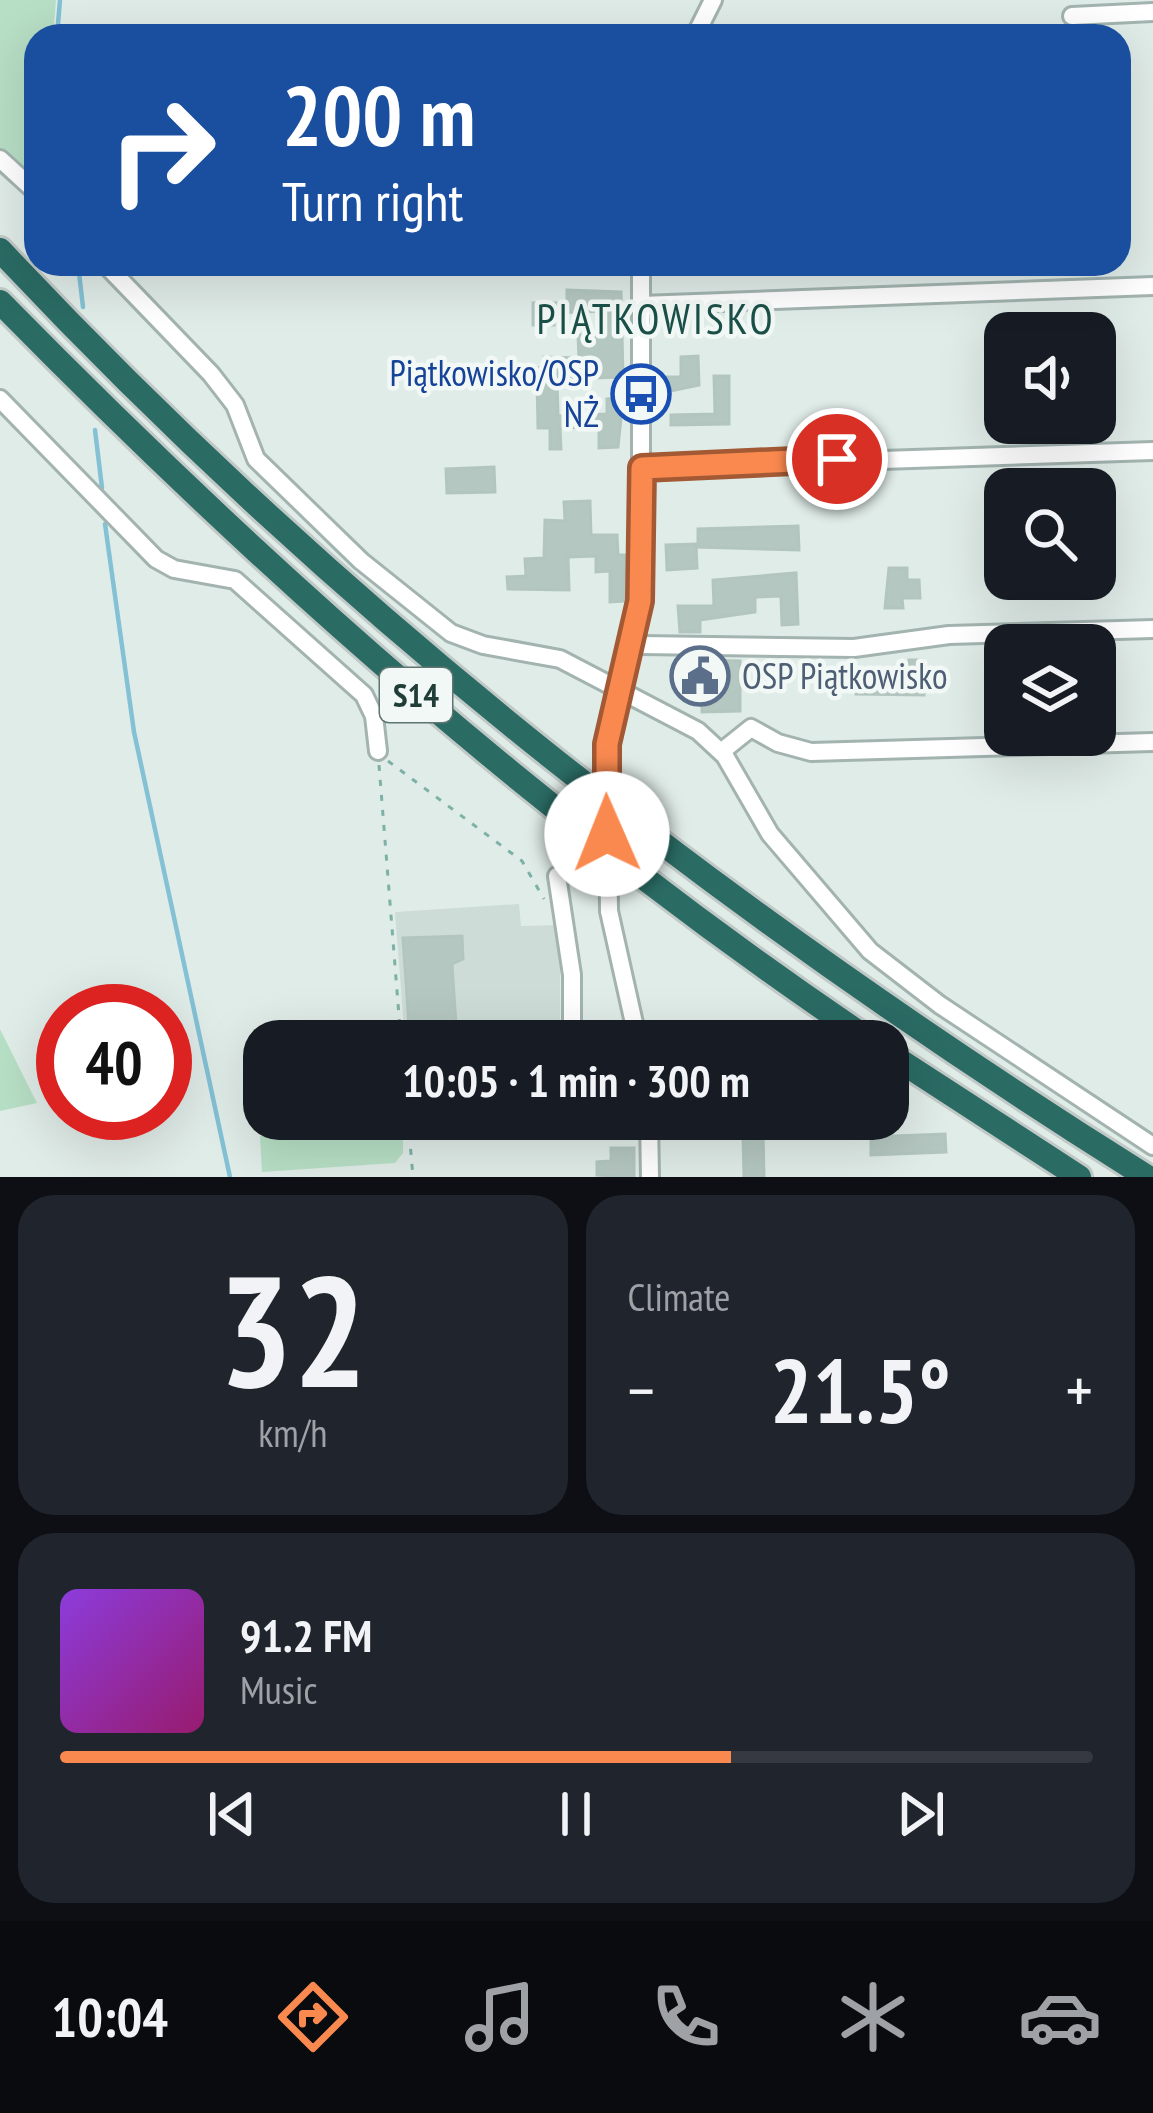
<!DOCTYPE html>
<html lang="en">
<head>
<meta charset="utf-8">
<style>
	body { margin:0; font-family:"PT Sans Narrow",sans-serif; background:#20242c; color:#f1f3f6; height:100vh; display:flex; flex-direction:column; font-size:45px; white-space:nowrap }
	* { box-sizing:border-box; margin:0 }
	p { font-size:39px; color:#9ea1a6 }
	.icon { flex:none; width:66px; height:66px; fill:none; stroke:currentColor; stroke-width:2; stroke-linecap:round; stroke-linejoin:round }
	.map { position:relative; height:1177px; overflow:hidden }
	.details { display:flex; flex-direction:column; gap:18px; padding:18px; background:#0d0f14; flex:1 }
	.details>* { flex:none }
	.top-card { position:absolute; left:24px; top:24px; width:1107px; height:252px; border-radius:36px; box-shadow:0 12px 48px #0002; background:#1a4fa0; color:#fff; overflow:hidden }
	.controls { position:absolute; left:984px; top:312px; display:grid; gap:24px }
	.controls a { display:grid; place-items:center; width:132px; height:132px; border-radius:24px; background:#171b24; box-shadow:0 12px 48px #0002; font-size:60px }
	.speed { position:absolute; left:36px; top:984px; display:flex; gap:24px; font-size:60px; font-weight:700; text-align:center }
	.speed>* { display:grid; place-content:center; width:156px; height:156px; border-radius:50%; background:#171b24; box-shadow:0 12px 48px #0002; line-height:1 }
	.speed .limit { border:18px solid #d22; background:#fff; color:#111 }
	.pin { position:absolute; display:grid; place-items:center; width:102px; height:102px; color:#fff; margin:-51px; border:6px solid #fff; border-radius:50%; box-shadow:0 3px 12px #0007 }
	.me { position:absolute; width:132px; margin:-66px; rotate:359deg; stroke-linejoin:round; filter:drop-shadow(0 0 9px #0008) }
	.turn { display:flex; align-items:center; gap:42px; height:252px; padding:0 60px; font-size:54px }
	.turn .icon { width:156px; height:156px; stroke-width:2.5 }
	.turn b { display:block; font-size:84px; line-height:102px }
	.big { font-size:90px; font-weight:700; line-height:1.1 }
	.details .widget { flex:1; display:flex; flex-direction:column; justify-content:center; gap:18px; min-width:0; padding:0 42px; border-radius:36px; background:#20242c }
	.details .dial { align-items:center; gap:0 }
	.dial b { font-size:156px; line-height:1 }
	.song { display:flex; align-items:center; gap:36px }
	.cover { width:144px; height:144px; border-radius:18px; background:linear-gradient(135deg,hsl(270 70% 55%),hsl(320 70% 35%)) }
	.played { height:12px; border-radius:6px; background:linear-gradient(90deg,#fa8950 65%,#363941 65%) }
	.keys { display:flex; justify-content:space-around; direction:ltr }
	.heat { display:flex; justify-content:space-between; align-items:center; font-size:66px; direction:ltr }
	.details .tiles { flex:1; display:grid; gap:18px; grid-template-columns:1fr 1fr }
	.widget:last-child { grid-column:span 2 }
	.trip { position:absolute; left:243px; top:1020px; width:666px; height:120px; border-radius:36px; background:#171b24; box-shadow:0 12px 48px #0002; font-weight:700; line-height:120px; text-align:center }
	.menu { display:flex; height:192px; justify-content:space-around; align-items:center; background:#090b0e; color:#9ea1a6 }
	.menu .icon { width:84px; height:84px }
	.menu .selected { color:#fa8950 }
	.menu b { font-size:54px; color:#f1f3f6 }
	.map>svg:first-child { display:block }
</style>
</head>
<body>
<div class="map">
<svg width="1153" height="1177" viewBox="0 0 1153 1177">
	<rect width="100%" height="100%" fill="#e0ece8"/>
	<!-- built -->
	<path fill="#cedcd7" d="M519,904L521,926L560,925V1041H405L395,912Z"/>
	<!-- green -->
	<g fill="#b7dfc5">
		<path d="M0,0H56L53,36H36V179L0,149Z"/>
		<path d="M0,1029L37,1103L0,1111Z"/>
		<path d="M403,1133V1153L395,1163L262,1172L260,1136Z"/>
	</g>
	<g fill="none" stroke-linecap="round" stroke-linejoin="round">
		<!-- stream -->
		<g stroke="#84c1d5" stroke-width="4.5">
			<path d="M57,36L60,0"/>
			<path d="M78,264L83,307"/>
			<path d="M95,430L102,488"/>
			<path d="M105,524L134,732L230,1177"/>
		</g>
	</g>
	<!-- building -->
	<g fill="#b5c7c1" stroke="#b2c6bf" stroke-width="3">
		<path d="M567,290L621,292L623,377L557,379L558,416L607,414V399L623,398L618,447L599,448V427L560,428L561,449H550V428H538L537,380H522V369L544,367V357L579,358L578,335L604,334V311L554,313V325H533V303H567Z"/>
		<path d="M698,356L699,385L666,392L665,377H681V357Z"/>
		<path d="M714,376H729V424L671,425V415L715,414Z"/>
		<path d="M494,467L495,492L447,493L446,469Z"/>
		<path d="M590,501L591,535H617L618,555H625L624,601L610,602V571L596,572V556L568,557L569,590L508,589L507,577L526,576L525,559L544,558L545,520L565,521L564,502Z"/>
		<path d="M798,526L799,550L698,547V529Z"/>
		<path d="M696,544L697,568L667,570L666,545Z"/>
		<path d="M889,568H907V580H919L920,598H902L903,608H885Z"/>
		<path d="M796,573L798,624L782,625L781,596L755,597V612L700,620V632H680L678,606H714L713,580Z"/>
		<path d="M702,660L740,661V711L702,712Z"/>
		<path d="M909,660H923V670H938V684L923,685L924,695L856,694L855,675L909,670Z"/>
		<path d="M462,936L463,959L452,964L457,1041H410L403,938Z"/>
		<path d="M743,1134H763L764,1177H744Z"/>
		<path d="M945,1134L946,1152L871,1155V1137Z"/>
		<path d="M611,1148H634V1177L597,1175V1162L611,1161Z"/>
	</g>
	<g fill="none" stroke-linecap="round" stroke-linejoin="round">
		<!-- minor casing -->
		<g stroke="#a3b4b0" stroke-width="22">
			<g id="minor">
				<path d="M1072,16L1153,12"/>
				<path d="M695,36L713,0"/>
				<path d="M0,159L36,192"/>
				<path d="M105,264L211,374L235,405L256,459L361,561L451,633L483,645L560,659L698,731L725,756L770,834L870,951L940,1005L1153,1146"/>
				<path d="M641,305L1153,286"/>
				<path d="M0,399L156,559L174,569L235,580L364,695L374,716L378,751"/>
				<path d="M642,468L1153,451"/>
				<path d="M640,645L854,648L949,635L1153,629"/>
				<path d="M607,744L641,583V264"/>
				<path d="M721,752L751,728L778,743L811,752L1153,742"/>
				<path d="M557,876L572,975V1041"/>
				<path d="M609,911L638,1041"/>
				<path d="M649,1119L650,1177"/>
			</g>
		</g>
		<!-- highway casing -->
		<g stroke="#c1c9c7" stroke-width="30">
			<g id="highway">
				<path d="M0,250C342,615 725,912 1147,1177"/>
				<path d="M0,302C268,575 553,827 871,1041"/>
				<path d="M888,1053L1079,1177"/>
			</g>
		</g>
		<!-- path -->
		<g stroke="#7eb1a6" stroke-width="3" stroke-dasharray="6 9" stroke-linecap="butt">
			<path d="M388,761L522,861L544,899"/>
			<path d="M379,765L401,1041"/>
			<path d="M408,1119L413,1177"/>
		</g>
		<!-- minor -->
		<use href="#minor" stroke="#fff" stroke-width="16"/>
		<!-- highway -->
		<use href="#highway" stroke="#2a6b64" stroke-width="24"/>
		<!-- minor-bridge casing -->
		<g stroke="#a3b4b0" stroke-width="22" stroke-linecap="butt">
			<path id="minor-bridge" d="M607,744L609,911"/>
		</g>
		<!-- minor-bridge -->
		<use href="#minor-bridge" stroke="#fff" stroke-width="16"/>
	</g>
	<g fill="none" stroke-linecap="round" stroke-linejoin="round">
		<!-- route casing -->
		<g stroke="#a25934" stroke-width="30">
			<path id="route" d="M607,834V744L640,601L642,468L837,459"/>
		</g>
		<!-- route -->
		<use href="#route" stroke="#fa8950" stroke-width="21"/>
	</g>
	<!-- icons -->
	<defs>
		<g id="bus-ring" transform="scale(3)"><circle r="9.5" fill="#f1f8f5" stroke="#1a4fb4" stroke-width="1.5"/><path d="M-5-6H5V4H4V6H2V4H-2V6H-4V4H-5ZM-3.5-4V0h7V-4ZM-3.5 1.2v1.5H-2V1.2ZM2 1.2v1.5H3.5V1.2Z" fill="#1a4fb4"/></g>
		<g id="civic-ring" transform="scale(3)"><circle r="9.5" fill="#f1f8f5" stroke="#5c6f8a" stroke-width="1.5"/><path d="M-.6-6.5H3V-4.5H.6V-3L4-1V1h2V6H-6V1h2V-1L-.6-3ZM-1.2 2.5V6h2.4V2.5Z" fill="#5c6f8a"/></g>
	</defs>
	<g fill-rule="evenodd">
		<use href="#bus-ring" x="641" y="394"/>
		<use href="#civic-ring" x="700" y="676"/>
	</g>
	<g text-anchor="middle" stroke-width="9" stroke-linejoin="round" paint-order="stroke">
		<!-- shield labels -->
		<rect fill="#f1f8f5" stroke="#5f7571" stroke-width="3" x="380" y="668" width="72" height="54" rx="9"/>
		<g font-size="33" font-weight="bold" fill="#203d38">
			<text x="416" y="707">S14</text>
		</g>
		<!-- transit labels -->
		<g font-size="36" fill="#164399" stroke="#f1f8f5" text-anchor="end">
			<text x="599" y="386">Piątkowisko/OSP<tspan x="599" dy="41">NŻ</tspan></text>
		</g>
		<!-- service labels -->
		<g font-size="36" fill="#4e5e75" stroke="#f1f8f5" text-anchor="start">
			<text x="742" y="689">OSP Piątkowisko</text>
		</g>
		<!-- quarter labels -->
		<g font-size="42" letter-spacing="3" fill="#1a5048" stroke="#f1f8f5">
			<text x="656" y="334">PIĄTKOWISKO</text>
		</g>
	</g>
</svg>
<div class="controls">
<a><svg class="icon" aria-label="sound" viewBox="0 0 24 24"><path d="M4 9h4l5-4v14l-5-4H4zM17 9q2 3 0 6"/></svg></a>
<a><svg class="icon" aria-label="search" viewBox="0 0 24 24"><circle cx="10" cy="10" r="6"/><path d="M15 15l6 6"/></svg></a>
<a><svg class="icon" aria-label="layers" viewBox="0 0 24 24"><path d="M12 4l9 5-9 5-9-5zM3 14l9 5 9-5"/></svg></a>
</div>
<div class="speed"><div class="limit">40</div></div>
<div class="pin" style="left:837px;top:459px;background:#d93025"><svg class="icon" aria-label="arrive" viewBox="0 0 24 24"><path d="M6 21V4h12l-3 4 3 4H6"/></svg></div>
<svg class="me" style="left:607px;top:834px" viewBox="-20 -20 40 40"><circle r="19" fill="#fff"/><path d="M0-13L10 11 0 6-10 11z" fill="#fa8950"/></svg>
<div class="trip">10:05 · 1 min · 300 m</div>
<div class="top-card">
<div class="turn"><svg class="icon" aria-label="right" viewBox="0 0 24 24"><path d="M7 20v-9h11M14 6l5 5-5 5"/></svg><div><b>200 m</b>Turn right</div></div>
</div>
</div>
<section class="details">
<div class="tiles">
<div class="widget dial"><b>32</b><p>km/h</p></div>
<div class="widget"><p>Climate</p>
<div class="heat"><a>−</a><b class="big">21.5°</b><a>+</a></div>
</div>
<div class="widget">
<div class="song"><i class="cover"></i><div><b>91.2 FM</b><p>Music</p></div></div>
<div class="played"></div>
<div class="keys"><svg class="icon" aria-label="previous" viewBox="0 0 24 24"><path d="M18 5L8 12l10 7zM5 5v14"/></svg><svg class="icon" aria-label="pause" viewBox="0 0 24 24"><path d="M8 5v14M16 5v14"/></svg><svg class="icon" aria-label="next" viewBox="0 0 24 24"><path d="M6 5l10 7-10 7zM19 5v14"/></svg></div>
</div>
</div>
</section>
<nav class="menu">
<b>10:04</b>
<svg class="icon selected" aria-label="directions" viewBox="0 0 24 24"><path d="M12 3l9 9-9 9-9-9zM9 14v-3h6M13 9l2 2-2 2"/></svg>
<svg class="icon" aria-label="music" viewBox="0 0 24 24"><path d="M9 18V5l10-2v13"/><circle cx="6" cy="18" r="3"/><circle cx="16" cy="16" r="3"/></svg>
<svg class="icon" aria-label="phone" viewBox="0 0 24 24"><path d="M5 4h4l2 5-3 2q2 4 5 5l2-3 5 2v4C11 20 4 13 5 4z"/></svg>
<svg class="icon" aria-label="climate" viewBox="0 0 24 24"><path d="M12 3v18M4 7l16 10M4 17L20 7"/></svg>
<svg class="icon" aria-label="car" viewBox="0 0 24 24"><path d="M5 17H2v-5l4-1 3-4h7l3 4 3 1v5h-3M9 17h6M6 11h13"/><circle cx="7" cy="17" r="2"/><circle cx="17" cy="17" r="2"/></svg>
</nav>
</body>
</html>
